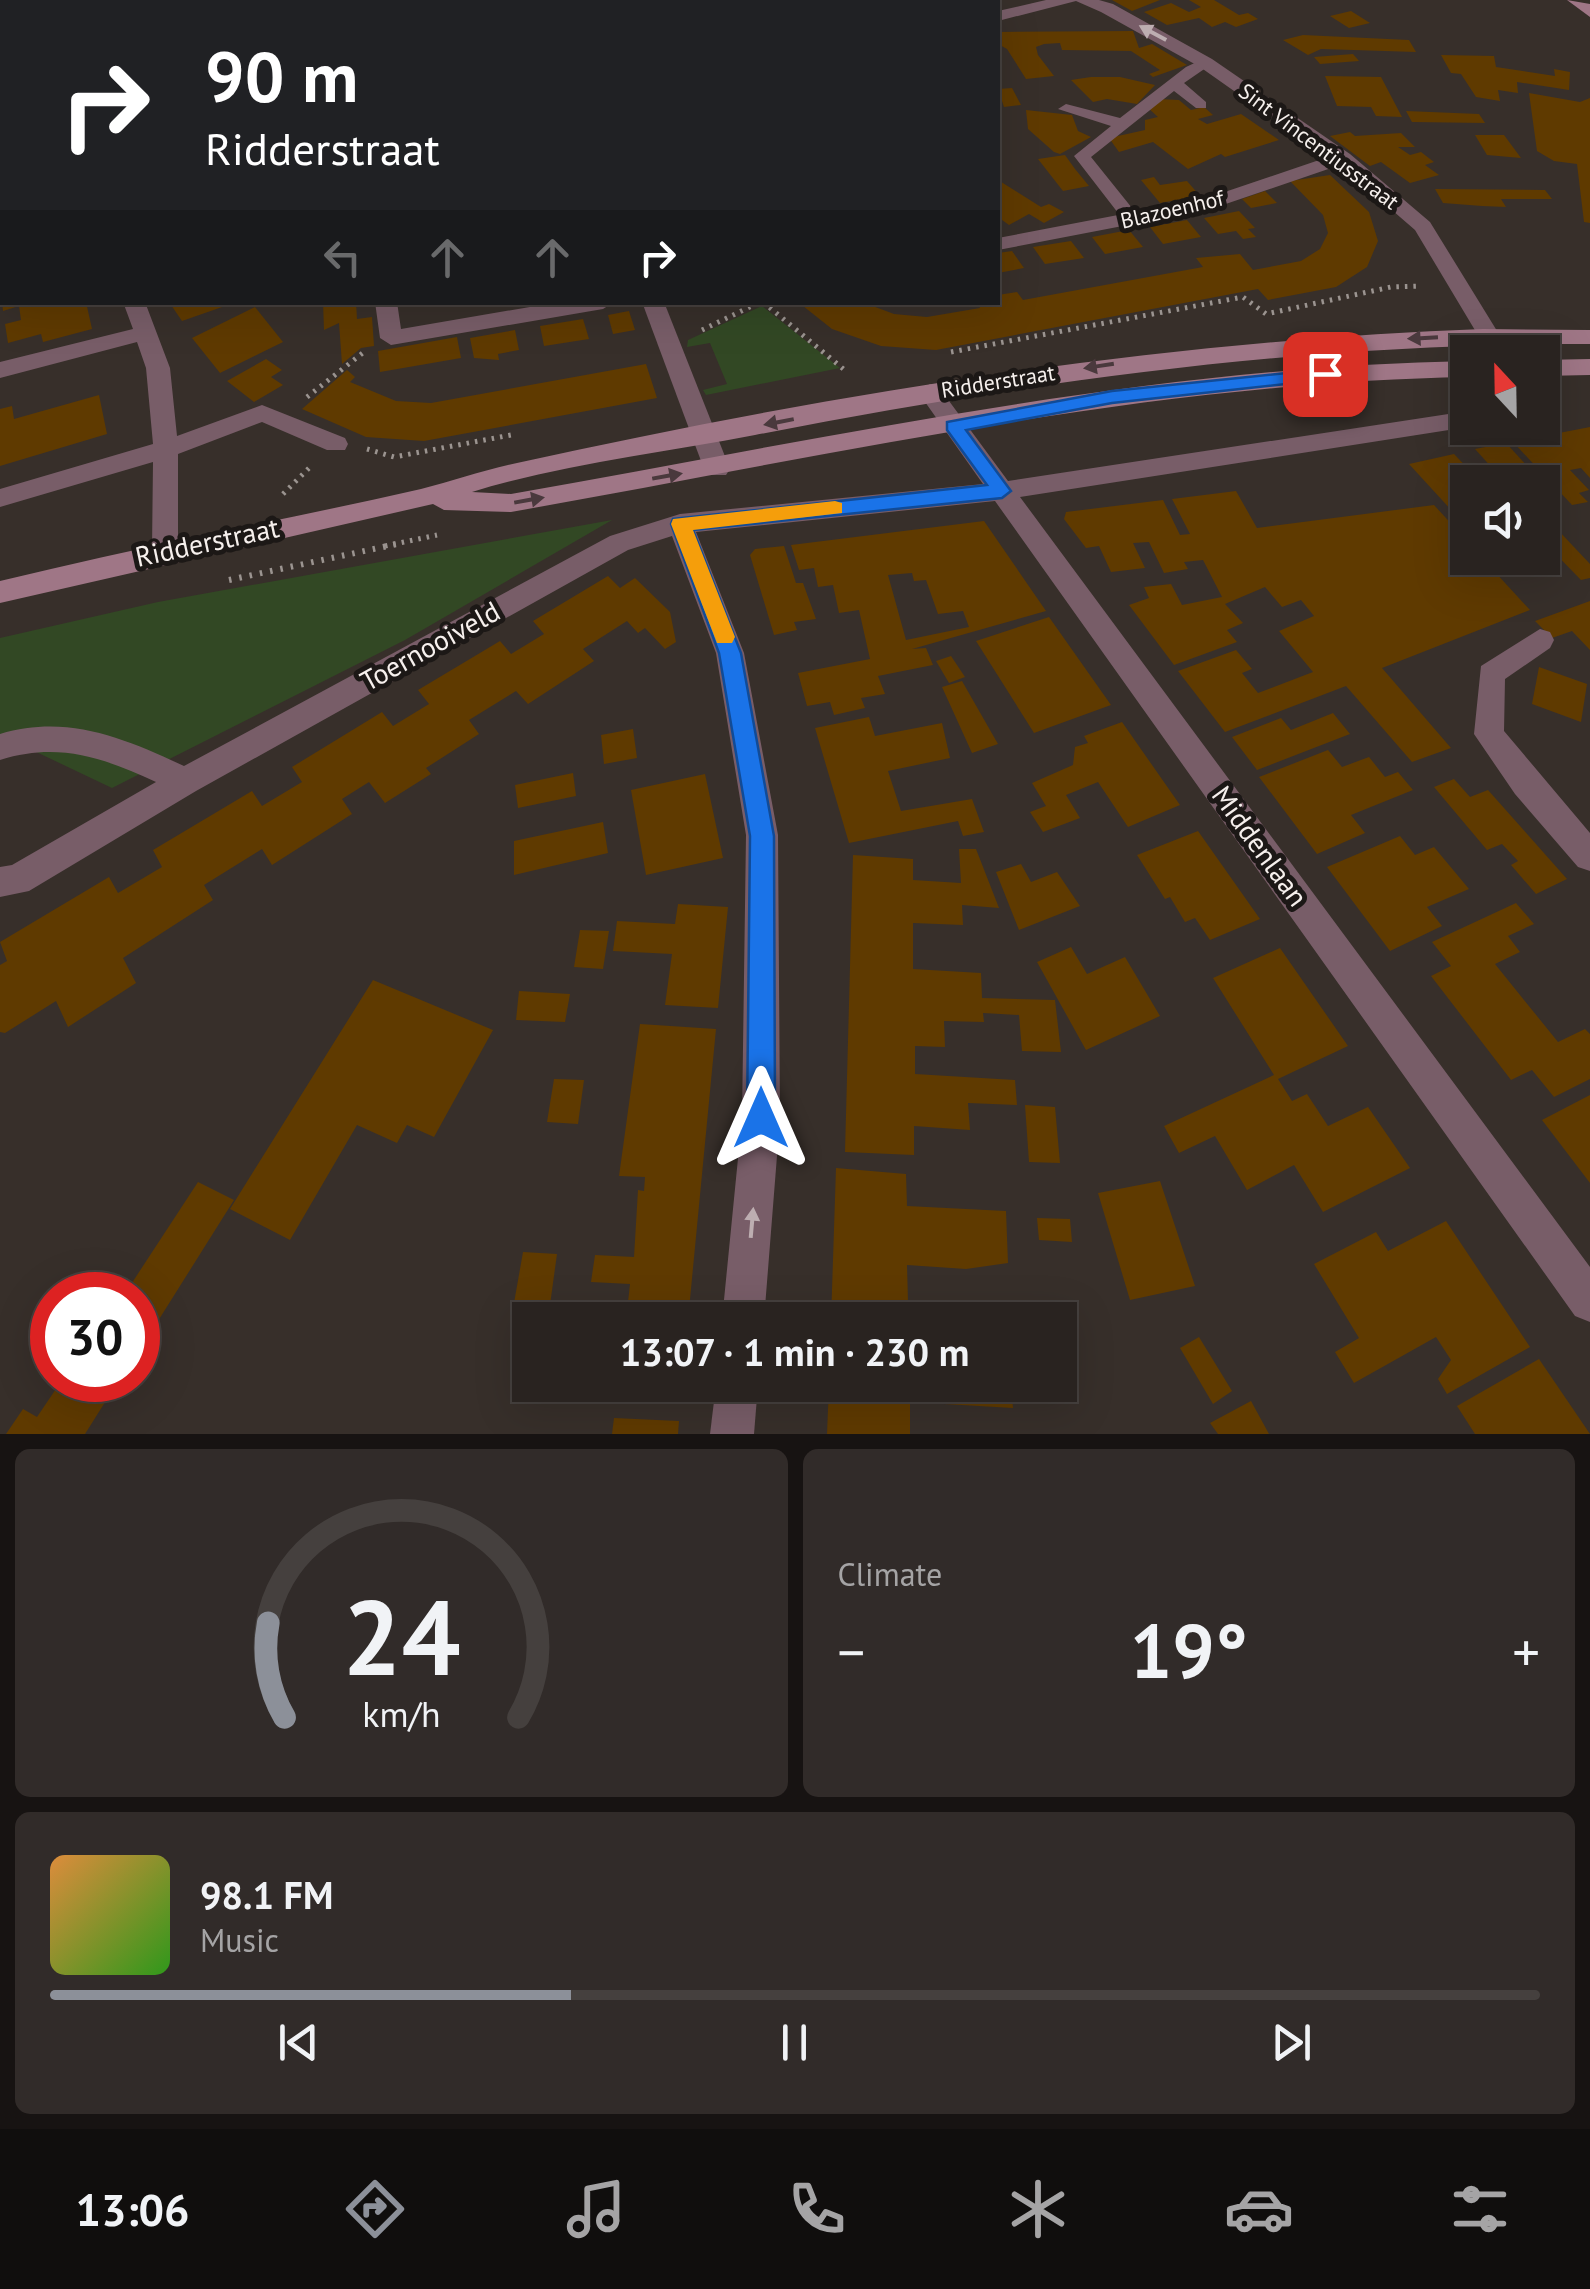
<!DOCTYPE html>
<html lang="en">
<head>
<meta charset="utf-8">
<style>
	body { margin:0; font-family:"PT Sans",sans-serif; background:#312b29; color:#f1f3f6; height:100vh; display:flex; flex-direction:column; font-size:38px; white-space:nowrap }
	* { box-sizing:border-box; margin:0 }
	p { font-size:32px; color:#a5a4a5 }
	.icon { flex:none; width:55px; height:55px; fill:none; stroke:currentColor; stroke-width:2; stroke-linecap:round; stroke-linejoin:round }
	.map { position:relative; height:1434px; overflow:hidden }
	.panel { display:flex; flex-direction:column; gap:15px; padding:15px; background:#171312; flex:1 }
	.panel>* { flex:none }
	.top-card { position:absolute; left:0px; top:0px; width:1000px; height:305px; box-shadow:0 10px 40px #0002,0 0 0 2px #45403e; background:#202124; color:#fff; overflow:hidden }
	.needle { width:65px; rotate:338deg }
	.controls { position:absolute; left:1450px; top:335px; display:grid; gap:20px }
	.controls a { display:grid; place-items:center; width:110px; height:110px; border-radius:0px; background:#292320; box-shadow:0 10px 40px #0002,0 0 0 2px #45403e; font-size:50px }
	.speed { position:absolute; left:30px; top:1272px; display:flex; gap:20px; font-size:50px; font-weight:700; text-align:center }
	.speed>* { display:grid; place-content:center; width:130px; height:130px; border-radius:50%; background:#292320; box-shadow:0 10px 40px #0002,0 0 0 2px #45403e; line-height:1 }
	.speed .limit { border:15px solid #d22; background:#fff; color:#111 }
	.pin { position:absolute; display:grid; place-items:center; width:85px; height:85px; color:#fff; margin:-42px; border-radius:20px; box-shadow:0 5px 15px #0006 }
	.me { position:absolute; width:110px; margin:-55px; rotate:0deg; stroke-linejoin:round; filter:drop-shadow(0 0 8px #0008) }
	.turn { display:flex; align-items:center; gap:35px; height:210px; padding:0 40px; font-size:45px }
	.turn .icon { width:130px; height:130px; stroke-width:2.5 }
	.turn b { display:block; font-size:70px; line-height:85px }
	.lanes { display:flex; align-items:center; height:95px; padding:0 40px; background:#0003; justify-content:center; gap:50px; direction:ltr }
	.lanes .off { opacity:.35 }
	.big { font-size:75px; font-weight:700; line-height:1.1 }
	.panel .card { flex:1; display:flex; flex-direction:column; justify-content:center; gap:15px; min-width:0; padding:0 35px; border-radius:15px; background:#312b29 }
	.panel .dial { align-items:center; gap:0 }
	.dial svg { height:260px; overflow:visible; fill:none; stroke:#45403e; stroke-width:7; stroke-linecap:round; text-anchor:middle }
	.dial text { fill:#f1f3f6; stroke:none }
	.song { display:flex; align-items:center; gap:30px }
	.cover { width:120px; height:120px; border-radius:15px; background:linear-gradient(135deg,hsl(30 70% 55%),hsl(110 70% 35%)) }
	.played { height:10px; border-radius:5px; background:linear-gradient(90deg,#8c9099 35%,#45403e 35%) }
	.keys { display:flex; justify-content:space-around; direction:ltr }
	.heat { display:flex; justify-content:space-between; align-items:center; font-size:55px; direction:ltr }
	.panel .tiles { flex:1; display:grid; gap:15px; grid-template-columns:1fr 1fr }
	.card:last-child { grid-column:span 2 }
	.trip { position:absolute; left:512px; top:1302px; width:565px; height:100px; border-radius:0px; background:#292320; box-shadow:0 10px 40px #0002,0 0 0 2px #45403e; font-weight:700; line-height:100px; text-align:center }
	.menu { display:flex; height:160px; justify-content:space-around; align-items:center; background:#100e0d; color:#a5a4a5 }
	.menu .icon { width:70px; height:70px }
	.menu .active { color:#8c9099 }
	.menu b { font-size:45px; color:#f1f3f6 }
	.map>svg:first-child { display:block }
</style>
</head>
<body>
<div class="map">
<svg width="1590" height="1434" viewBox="0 0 1590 1434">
	<rect width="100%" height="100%" fill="#372f2a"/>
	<!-- green -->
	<g fill="#324824">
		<path d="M762,306L840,368L706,395L703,390L727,384L710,343L687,347L688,340Z"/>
		<path d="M612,520L405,640L112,788L30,749L0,753V638L158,602Z"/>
	</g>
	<!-- building -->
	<g fill="#5f3a00" fill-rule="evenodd">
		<path d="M1112,0H1160L1132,11Z"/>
		<path d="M1189,0H1214L1239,15L1248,13L1258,19L1236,27L1225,22L1212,27L1199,18L1167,25L1144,12L1171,3L1189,12L1201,7Z"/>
		<path d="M1351,11L1370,23L1349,28L1330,16Z"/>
		<path d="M1133,31L1139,48L1152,44L1187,65L1153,77L1149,74L1160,70L1131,51L1062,50L1060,43L1044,44L1036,47L1038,55L1054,76L1026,79L1007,49L998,44V32Z"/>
		<path d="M1303,35L1409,40L1416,52L1321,49L1308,55L1283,40Z"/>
		<path d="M1353,54L1359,61L1320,64L1314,57Z"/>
		<path d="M1441,55L1494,56L1496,67L1555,76L1554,69L1570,72L1569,90L1517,82L1518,93L1498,90L1500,101L1476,97L1461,74L1451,73Z"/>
		<path d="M1325,76L1381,77L1402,117L1376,116L1371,107L1337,106Z"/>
		<path d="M1091,77H1120L1155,85L1137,104L1107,99L1093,102L1071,80Z"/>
		<path d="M1012,88L1021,105L1004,107L998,89Z"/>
		<path d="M1529,93L1580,102L1590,98V223L1584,222L1577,164L1554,161L1537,151Z"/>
		<path d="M1158,99L1179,100L1191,110L1204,107L1213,115L1198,119L1207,124L1241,114L1279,140L1225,157L1221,154L1188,169L1153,142L1119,152L1109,138L1145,130V120L1158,117L1147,107Z"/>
		<path d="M1026,110L1072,115L1078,131L1091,137L1060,154L1054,152L1028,129Z"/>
		<path d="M1406,111L1479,114L1485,123L1412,122Z"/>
		<path d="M1350,132L1355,136L1401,133L1415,147H1398L1410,155L1421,152L1434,162L1425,165L1439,175L1410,183L1381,162L1370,166L1330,136Z"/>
		<path d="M1475,135H1504L1521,158L1487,155Z"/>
		<path d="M1065,155L1075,169L1089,186L1063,191L1038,159Z"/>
		<path d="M1330,175L1369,212L1378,241L1367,267L1336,287L1268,300L1258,289L936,350L881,346L832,329L798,302H862L894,314L927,317L980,308L977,302H998V295L1017,292L1023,300L1203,267L1196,258L1240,254L1253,270L1301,261L1320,249L1328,233L1323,215L1290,181Z"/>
		<path d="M1154,177L1160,185L1187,181L1200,196L1160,203L1141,180Z"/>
		<path d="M998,180L1041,207L1049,204L1064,212L1044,223L1029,214L1009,225L998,217Z"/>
		<path d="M1435,189L1545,190L1552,199H1501L1506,207L1482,206L1443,203Z"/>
		<path d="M1265,191L1277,203L1251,208L1242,199Z"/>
		<path d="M1239,211L1255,228L1248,229L1256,237L1243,239L1236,231L1218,234L1204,218Z"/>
		<path d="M1187,220L1201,237L1163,244L1150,227Z"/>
		<path d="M1129,230L1143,247L1105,254L1092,237Z"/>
		<path d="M1071,241L1084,258L1045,264L1033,247Z"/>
		<path d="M1012,251L1024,268L998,273V253Z"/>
		<path d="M2,302H86L92,329L43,342L41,334L8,343L5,324L21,320L19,306L3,311Z"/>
		<path d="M169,302H223L225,306L182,321Z"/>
		<path d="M323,302H356L357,319L372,317L374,346L361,348L342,364L339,323L324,330Z"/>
		<path d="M255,307L283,342L220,373L192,338Z"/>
		<path d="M629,311L635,330L613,334L608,315Z"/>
		<path d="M583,319L589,339L544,346L540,326Z"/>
		<path d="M515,330L519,350L498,354L499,360L474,358L470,338Z"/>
		<path d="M457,337L461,358L380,372L378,351Z"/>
		<path d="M266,359L282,370L271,377L283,385L254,402L227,381Z"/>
		<path d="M646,364L657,398L424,441L366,437L302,409L347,370L355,377L350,382L396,401L431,403Z"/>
		<path d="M99,395L107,434L0,466V409L12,406L14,419Z"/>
		<path d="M1590,427V478L1581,468L1570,470L1589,490L1579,493L1588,502L1572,505L1513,442Z"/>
		<path d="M1506,443L1542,482L1503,480L1475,449Z"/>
		<path d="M1454,454L1481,482H1468V508L1453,512L1409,464Z"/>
		<path d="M1542,483L1561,503L1542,507Z"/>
		<path d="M1236,491L1257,528L1434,505L1468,542V558H1482L1530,610L1382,668L1451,748L1412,762L1346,686L1225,732L1178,671L1236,650L1252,669L1242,673L1258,693L1313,672L1279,631L1314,616L1301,600L1282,607L1265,587L1225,604L1243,623L1227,630L1237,642L1174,665L1129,605L1149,598L1144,587L1171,584L1182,605L1222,597L1203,560L1184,562L1188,569L1164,573L1149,542L1133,543L1145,568L1111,572L1099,546L1086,548L1064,519L1066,512L1163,500L1180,535L1190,534L1172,499Z"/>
		<path d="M984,521L1046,611L912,649L926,648L933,665L878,676L885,694L861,698L865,708L834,715L830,702L807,706L798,673L870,659L859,610L839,613L833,585L818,587L814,568L799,570L791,545ZM912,573L914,581L926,580L938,614L963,611L969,627L906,640L888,575Z"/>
		<path d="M1557,529L1590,564V578L1581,580L1542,540V533Z"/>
		<path d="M784,546L796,583H803L816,619L794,622L797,630L774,635L750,555L755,549Z"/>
		<path d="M608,576L620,588L635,578L670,612L676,642L665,649L645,628L638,633L627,621L583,649L594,661L528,704L516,691L469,720L479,734L426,768L431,774L385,803L369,782L342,799L352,814L272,865L262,849L204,885L213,900L123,958L136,983L68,1027L56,1001L5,1033L0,1032V965L7,961L0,942L109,877L118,893L162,867L153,850L252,791L262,806L302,782L292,767L382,712L393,726L429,704L418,690L500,641L511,654L544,634L533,621Z"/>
		<path d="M1590,601V650L1572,631L1552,638L1535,621Z"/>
		<path d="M1049,617L1111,705L1034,733L976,641Z"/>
		<path d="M951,656L965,677L949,683L936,661Z"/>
		<path d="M1539,667L1587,684L1581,722L1532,704Z"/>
		<path d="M962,681L998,744L972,753L942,687Z"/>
		<path d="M1333,713L1350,734L1257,770L1232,737L1281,718L1291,730Z"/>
		<path d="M869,717L875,736L942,723L950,758L888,771L901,811L972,799L984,832L963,836L958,821L849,843L815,728Z"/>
		<path d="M1122,722L1180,805L1128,827L1098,782L1066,795L1080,818L1043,832L1030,812L1046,806L1032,783L1073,765L1075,747L1088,743L1084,736Z"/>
		<path d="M633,729L637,758L604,764L601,735Z"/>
		<path d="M1328,750L1342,767L1369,757L1385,777L1398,772L1413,790L1351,815L1365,833L1317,854L1259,777Z"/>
		<path d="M573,773L576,796L518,808L515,785Z"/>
		<path d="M705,774L723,858L646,875L631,790Z"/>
		<path d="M1454,779L1470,797L1488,790L1567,879L1536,894L1511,865L1518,861L1502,844L1487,850L1434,787Z"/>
		<path d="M603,822L608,853L514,875V841Z"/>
		<path d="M1198,831L1260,919L1210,940L1195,918L1185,922L1170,897L1165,899L1137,855Z"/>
		<path d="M1400,836L1415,855L1434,847L1469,889L1427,907L1442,926L1390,951L1327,867Z"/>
		<path d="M959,849H976L999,908L962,905L963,925L913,923V969L981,973L982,998L1055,1000L1061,1052L1022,1051L1019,1015L983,1013L984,1022L944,1021L945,1047L915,1046V1074L1015,1080L1017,1105L968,1103L970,1130L914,1126V1155L845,1152L853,855L913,859V880L961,883Z"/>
		<path d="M1021,864L1031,882L1057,872L1080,906L1019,930L996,872Z"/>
		<path d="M1516,903L1534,924L1508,936L1520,952L1495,964L1558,1042L1585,1029L1590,1034V1079L1554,1097L1532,1070L1511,1080L1431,976L1451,966L1432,942Z"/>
		<path d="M678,904L728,907L718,1008L665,1005L672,954L613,951L617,921L675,924Z"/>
		<path d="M580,930L609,931L603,969L574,967Z"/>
		<path d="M1071,947L1087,974L1125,957L1160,1016L1086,1050L1037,962Z"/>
		<path d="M1280,948L1348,1046L1278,1079L1292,1101L1307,1094L1328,1126L1368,1107L1410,1168L1323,1212L1294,1165L1247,1190L1215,1136L1179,1153L1164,1126L1274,1075L1213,978Z"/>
		<path d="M373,980L493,1030L434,1137L407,1125L397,1143L357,1125L290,1240L230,1209Z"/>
		<path d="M519,991L570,994L565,1022L516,1020Z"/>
		<path d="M640,1024L716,1029L688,1320H626L630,1284L591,1282L595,1255L634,1257L638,1190L644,1191L645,1177L619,1176Z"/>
		<path d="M554,1079L584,1080L578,1124L547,1122Z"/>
		<path d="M1590,1095V1183L1542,1120Z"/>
		<path d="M1025,1105L1055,1107L1060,1163L1029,1162Z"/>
		<path d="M836,1168L906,1174L907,1206L1006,1211L1008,1263L966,1269L907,1265L908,1301L969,1304V1320H831Z"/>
		<path d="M1160,1181L1195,1286L1130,1300L1098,1193Z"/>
		<path d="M198,1182L234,1200L141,1348L138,1295H124Z"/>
		<path d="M1037,1218L1070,1219L1072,1242L1039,1240Z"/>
		<path d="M1446,1221L1530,1347L1447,1394L1438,1379L1451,1360L1436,1337L1354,1383L1335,1352L1359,1338L1314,1264L1376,1232L1388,1251Z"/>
		<path d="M523,1252L557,1254L550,1305L514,1303Z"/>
		<path d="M1199,1337L1232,1391L1213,1404L1180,1348Z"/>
		<path d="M1539,1359L1590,1434H1475L1457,1406Z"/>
		<path d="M62,1380H119L85,1434H6L23,1409L37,1417Z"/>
		<path d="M829,1385H1011L1013,1408L910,1402V1434H827Z"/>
		<path d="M1251,1401L1269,1434H1218L1210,1423Z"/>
		<path d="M614,1418L679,1421L678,1434H612Z"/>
	</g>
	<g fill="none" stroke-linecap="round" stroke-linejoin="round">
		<!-- path-far1 -->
		<g stroke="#9b9490" stroke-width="5" stroke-dasharray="2.5 6" stroke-linecap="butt">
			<path d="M763,302L847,372"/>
			<path d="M702,330L760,302"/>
			<path d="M951,352L1243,297L1266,314L1391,287L1420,286"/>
			<path d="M307,397L364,352"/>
			<path d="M367,449L394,457L511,435"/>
			<path d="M283,494L309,468"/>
			<path d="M385,546L437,535"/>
		</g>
		<!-- path -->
		<path stroke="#9b9490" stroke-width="6" stroke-dasharray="2.5 8" stroke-linecap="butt" d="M229,580L397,544"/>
		<!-- lane -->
		<path fill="#785d68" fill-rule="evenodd" d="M1201,60L1213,63L1184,83L1206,102V108H1196L1174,91L1091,157L1140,218L1125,222L1074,156L1111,126L1058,109L1066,104L1120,118L1186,67Z"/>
		<!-- street -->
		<g fill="#785d68" fill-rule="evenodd">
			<path d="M47,0H64L65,2H49Z"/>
			<path d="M308,0H325L326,2H310Z"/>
			<path d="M577,0H594L595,2H579Z"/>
			<path d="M1046,0H1099L1113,4L1212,59L1350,154L1430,222L1510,352H1488L1415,230L1340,165L1211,209L998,250V238L1207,198L1328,157L1200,67L1101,12L1076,1L998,21V11Z"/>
			<path d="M123,302H145L170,368L177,436L262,405L345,438L348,444L345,450H327L262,422L178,454V549L165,559L152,549L153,462L0,507V489L153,444L146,368L137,342L0,378V362L133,329Z"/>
			<path d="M375,302H397L401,329L559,302H614L603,309L391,345L380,338Z"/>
			<path d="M642,302H664L730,469L726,475H708L704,469Z"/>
			<path d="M930,384L938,386L1008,481L1468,411V427L1020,497L1590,1267V1322L1575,1316L995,501L696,532L744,653L778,835L780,1118L764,1320H722L742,1118L746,835L716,653L672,536L628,550L196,791L29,891L0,897V867L12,865L156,782C102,757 58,742 0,760V734C68,714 123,738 184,766L610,536L680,514L983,484L918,392Z"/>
			<path d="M1540,629L1550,632L1554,640L1550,648L1505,679L1504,731L1590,833V871L1578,867L1515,794L1474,734L1481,666Z"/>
			<path d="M716,1385H758L754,1434H710Z"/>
		</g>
		<!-- secondary -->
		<g fill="#9f7686" fill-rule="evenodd">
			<path d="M1567,0L1590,4V17Z"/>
			<path d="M1483,329L1590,330V344C1307,343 1032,381 755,435C661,453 563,464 472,492L511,494C828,438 1145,367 1468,361V377C1145,383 827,456 511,512L444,510L433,504L0,603V581L51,569C174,540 298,517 421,489C453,481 484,470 517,463C832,393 1160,341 1483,329Z"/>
			<path d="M1590,359V375L1542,376V360Z"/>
		</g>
	</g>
	<!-- one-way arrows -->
	<defs><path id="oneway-solid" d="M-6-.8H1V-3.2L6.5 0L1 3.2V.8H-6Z" transform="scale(2.5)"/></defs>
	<g fill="#bdaeb1">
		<use href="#oneway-solid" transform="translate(1153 33) rotate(-152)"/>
		<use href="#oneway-solid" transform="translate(752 1223) rotate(-85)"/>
	</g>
	<g fill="#4a393d">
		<use href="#oneway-solid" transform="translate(1423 338) rotate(177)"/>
		<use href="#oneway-solid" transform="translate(1099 366) rotate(171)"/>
		<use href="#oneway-solid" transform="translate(779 422) rotate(169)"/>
		<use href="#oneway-solid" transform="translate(667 476) rotate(-10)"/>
		<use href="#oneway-solid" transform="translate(529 500) rotate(-10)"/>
	</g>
	<!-- route -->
	<path fill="#1a73e8" stroke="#114b97" stroke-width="2.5" d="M1325,369L1332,370V379L1112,403L966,430L1011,491L1002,498L693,530L741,653L774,836L775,1118L771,1128L761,1132L751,1128L747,1118L750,836L719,653L671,524L673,519L987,485L947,430V422L1112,391Z"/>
	<!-- slow -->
	<path fill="#f59e0b" d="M835,501L842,503V513L693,530L735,637L732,643H717L671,524L673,519Z"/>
	<g text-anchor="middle" stroke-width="10" stroke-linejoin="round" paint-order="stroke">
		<!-- far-street labels -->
		<g font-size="22" fill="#f6f0ed" stroke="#1c1816">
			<text transform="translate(1319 146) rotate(37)" y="8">Sint Vincentiusstraat</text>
			<text transform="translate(1172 209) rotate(-13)" y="8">Blazoenhof</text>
			<text transform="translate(998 381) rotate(-9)" y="8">Ridderstraat</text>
		</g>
		<!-- street labels -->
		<g font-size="28" fill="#f6f0ed" stroke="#1c1816">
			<text transform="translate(207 542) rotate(-12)" y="10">Ridderstraat</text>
			<text transform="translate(430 646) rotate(-29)" y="10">Toernooiveld</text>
			<text transform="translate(1260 846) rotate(54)" y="10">Middenlaan</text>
		</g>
	</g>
</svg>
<div class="controls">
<a><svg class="needle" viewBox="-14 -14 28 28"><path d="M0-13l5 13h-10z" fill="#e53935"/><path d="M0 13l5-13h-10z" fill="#a5a4a5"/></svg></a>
<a><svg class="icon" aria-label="sound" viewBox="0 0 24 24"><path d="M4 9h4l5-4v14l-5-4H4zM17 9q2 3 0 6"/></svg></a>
</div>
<div class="speed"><div class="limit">30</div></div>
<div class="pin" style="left:1325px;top:374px;background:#d93025"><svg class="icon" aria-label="arrive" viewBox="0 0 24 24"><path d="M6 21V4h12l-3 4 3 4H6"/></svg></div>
<svg class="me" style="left:761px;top:1118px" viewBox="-20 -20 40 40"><path d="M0-17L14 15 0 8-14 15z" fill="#1a73e8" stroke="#fff" stroke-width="4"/></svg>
<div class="trip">13:07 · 1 min · 230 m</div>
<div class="top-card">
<div class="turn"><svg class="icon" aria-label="right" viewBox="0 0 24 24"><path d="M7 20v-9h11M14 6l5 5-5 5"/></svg><div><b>90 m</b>Ridderstraat</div></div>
<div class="lanes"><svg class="icon off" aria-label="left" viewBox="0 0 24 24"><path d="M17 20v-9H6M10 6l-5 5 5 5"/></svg><svg class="icon off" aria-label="ahead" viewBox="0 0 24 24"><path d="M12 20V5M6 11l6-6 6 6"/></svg><svg class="icon off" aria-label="ahead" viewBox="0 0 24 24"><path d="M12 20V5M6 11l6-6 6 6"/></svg><svg class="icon" aria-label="right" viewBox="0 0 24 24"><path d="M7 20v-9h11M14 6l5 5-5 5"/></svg></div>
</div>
</div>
<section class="panel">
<div class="tiles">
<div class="card dial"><svg viewBox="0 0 100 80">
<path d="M14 69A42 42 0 1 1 86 69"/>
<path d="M14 69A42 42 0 0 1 9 40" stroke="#8c9099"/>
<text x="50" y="56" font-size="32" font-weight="700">24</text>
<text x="50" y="72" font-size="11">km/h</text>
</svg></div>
<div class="card"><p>Climate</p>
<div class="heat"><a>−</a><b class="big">19°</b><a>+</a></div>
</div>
<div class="card">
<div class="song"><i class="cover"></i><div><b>98.1 FM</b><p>Music</p></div></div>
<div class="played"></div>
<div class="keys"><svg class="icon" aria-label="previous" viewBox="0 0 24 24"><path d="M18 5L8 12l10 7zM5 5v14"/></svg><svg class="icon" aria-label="pause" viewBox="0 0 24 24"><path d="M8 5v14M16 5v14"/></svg><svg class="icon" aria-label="next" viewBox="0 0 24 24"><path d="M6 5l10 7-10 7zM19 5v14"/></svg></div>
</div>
</div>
</section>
<nav class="menu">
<b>13:06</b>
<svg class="icon active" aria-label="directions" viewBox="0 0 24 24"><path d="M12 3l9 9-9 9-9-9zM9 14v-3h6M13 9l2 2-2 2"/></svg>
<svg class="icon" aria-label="music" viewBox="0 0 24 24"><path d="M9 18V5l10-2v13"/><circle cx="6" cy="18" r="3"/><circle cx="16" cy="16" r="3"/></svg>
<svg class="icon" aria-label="phone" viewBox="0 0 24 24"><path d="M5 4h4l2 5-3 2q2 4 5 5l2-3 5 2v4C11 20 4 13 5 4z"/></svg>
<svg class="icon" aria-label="climate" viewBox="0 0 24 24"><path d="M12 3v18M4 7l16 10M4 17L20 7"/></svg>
<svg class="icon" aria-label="car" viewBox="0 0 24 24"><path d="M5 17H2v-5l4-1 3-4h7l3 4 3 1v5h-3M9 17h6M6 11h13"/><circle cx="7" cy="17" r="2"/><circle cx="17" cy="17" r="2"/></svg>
<svg class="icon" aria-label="filters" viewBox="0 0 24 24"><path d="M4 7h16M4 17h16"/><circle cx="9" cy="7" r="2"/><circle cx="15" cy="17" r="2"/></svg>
</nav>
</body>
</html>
